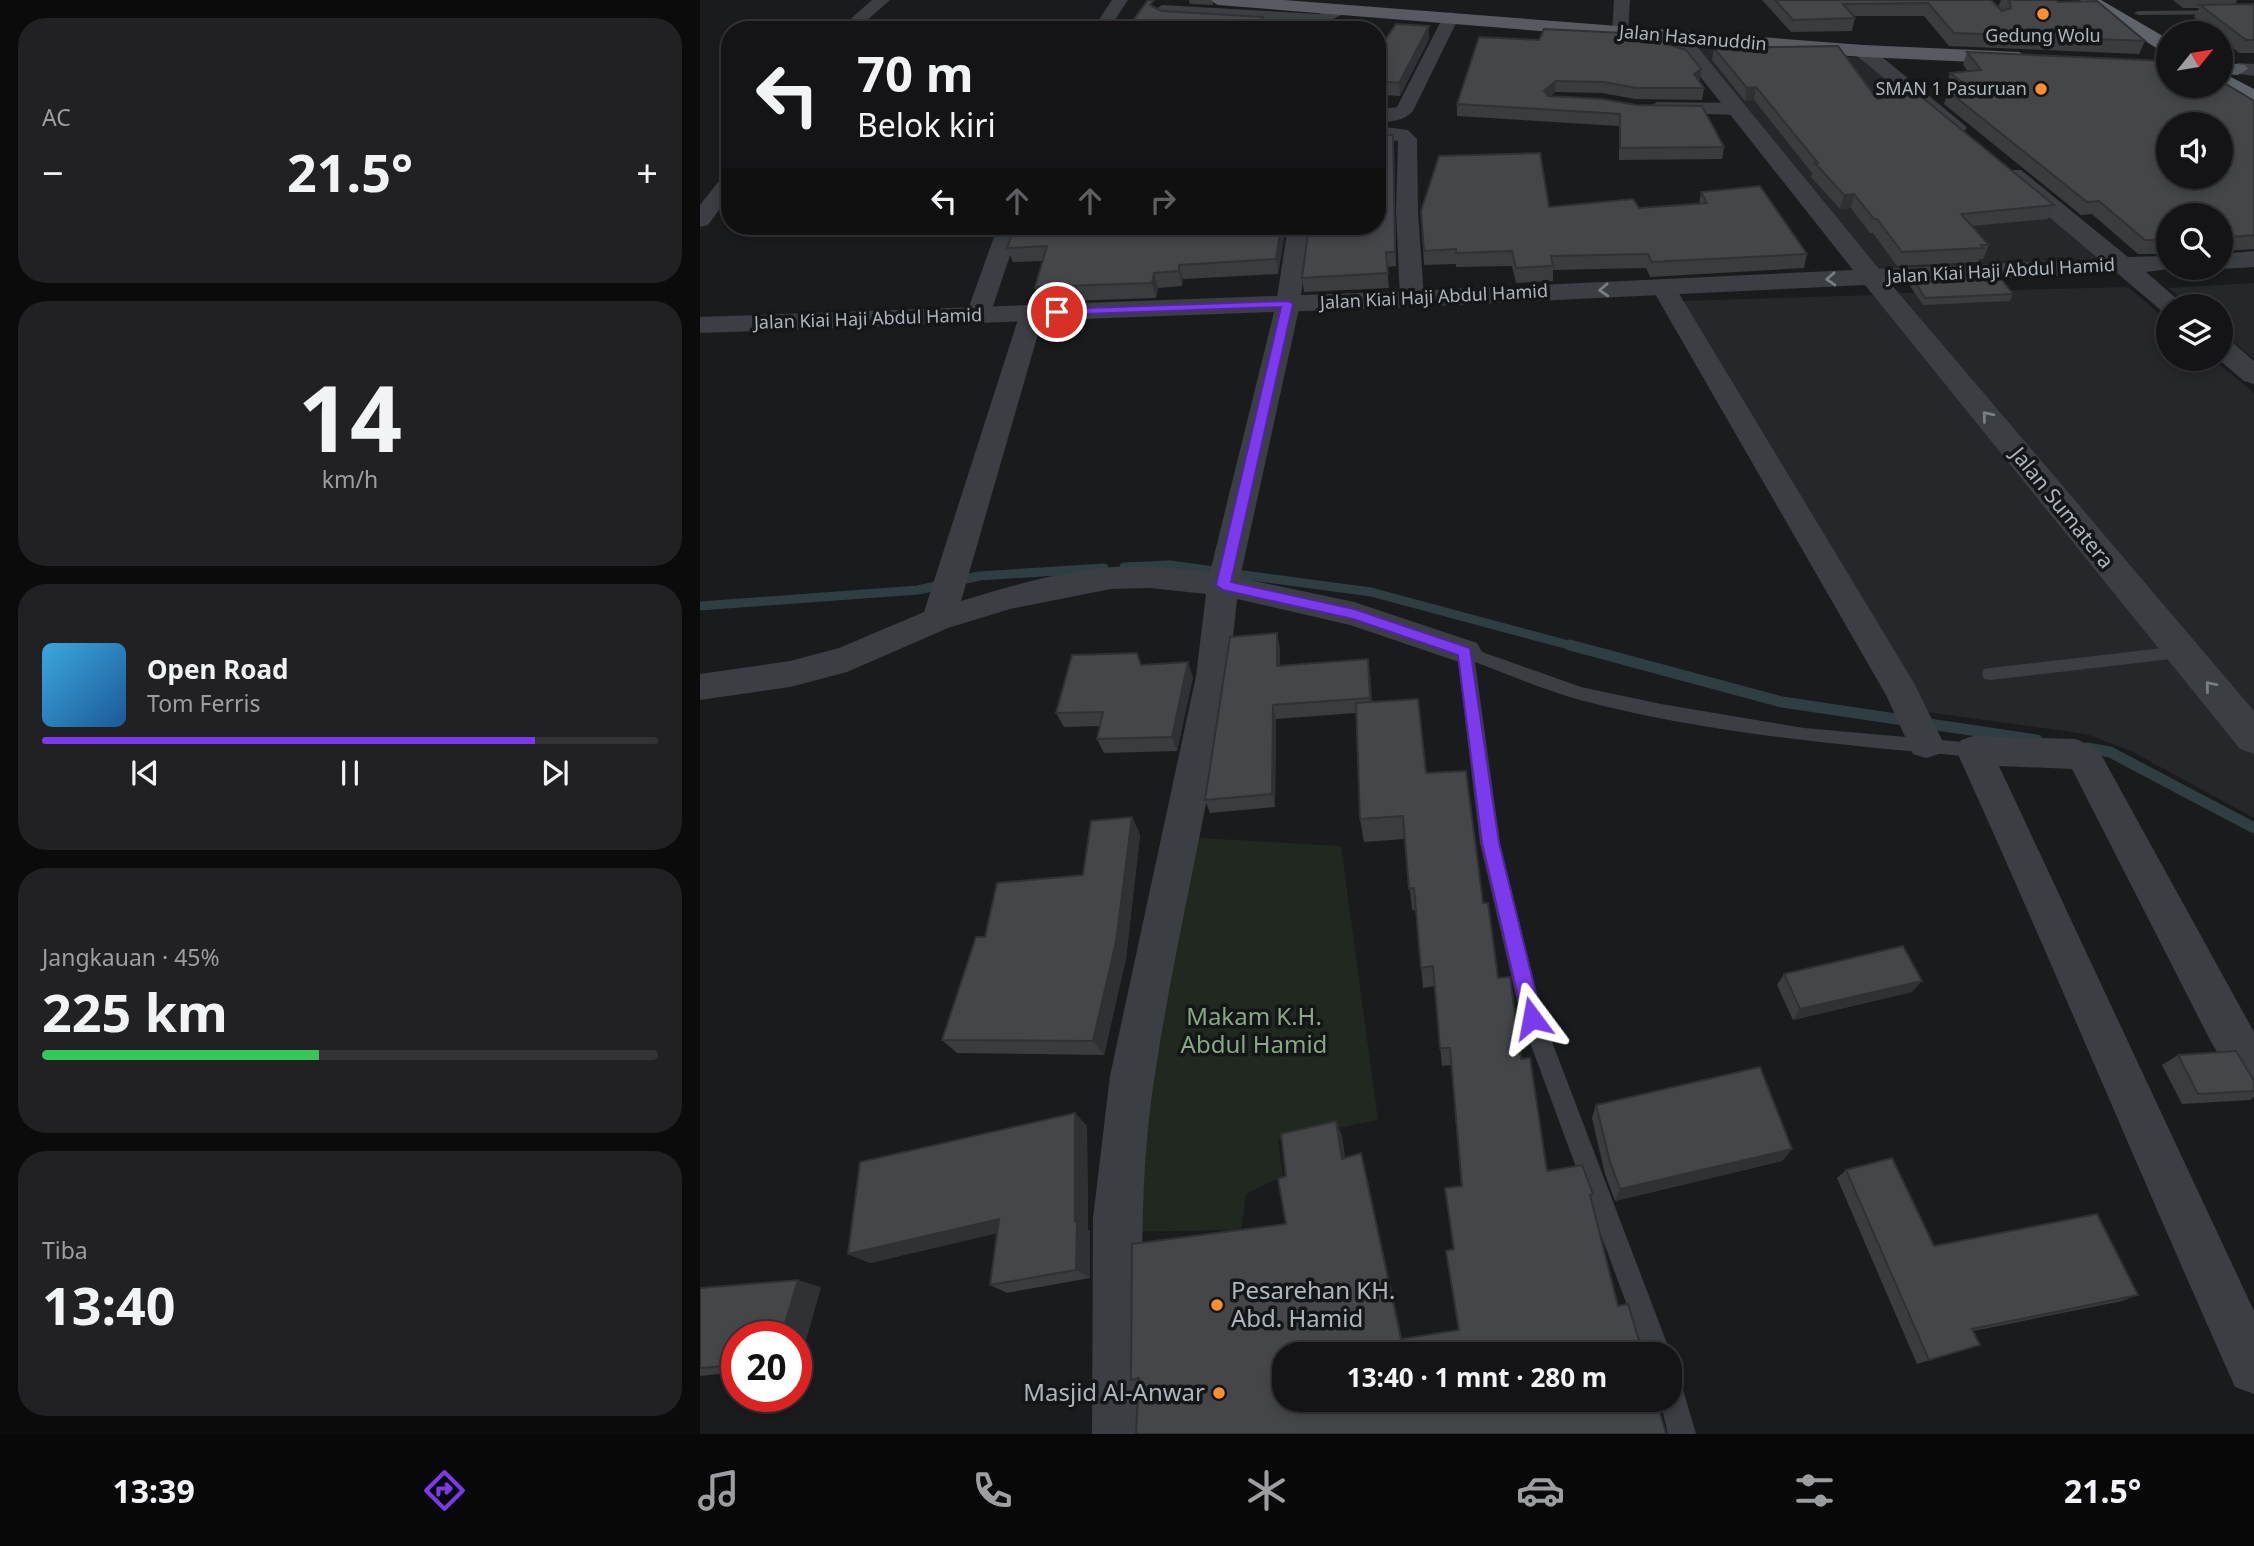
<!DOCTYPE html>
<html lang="id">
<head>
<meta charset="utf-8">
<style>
	body { margin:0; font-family:"Noto Sans",sans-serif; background:#212123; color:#f1f3f6; height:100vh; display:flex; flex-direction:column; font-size:26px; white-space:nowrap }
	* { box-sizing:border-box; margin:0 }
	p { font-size:23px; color:#9d9ea1 }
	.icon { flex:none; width:38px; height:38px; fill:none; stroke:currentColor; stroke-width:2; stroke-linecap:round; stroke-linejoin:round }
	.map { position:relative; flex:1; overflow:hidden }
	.sheet { display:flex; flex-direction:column; gap:18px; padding:18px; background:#0b0b0c; width:700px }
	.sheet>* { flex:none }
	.hud { position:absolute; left:21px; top:21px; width:665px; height:214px; border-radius:28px; box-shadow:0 4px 10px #0003,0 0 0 2px #333335; background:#141416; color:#f1f3f6; overflow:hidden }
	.needle { width:46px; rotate:60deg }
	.controls { position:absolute; left:1456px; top:21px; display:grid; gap:14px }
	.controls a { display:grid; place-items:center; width:77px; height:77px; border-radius:50%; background:#141416; box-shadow:0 4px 10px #0003,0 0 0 2px #333335; font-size:35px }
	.speed { position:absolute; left:21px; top:1321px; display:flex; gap:14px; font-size:35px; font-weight:700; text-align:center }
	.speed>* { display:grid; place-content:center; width:91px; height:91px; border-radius:50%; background:#141416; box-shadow:0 4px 10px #0003,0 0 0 2px #333335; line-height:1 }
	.speed .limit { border:10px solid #d22; background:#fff; color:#111 }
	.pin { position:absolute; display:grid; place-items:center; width:60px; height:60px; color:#fff; margin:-30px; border:4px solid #fff; border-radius:50%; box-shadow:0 2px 7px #0007 }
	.me { position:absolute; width:77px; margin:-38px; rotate:347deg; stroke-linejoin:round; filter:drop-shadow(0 0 5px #0008) }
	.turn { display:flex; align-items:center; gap:24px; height:147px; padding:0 21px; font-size:32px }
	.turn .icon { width:91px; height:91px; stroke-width:2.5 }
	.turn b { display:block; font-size:49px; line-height:60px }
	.lanes { display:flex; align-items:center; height:66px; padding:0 21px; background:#0003; justify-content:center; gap:35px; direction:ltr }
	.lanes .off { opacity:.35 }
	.big { font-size:52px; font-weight:700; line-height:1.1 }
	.sheet .card { flex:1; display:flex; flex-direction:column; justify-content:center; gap:10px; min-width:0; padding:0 24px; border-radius:28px; background:#212123 }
	.sheet .dial { align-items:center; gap:0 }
	.dial b { font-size:91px; line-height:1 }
	.song { display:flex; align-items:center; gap:21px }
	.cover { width:84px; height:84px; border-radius:10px; background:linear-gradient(135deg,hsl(200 70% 55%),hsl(210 70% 35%)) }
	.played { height:7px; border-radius:4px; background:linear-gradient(90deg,#7c3aed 80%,#333335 80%) }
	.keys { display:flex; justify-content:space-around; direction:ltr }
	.heat { display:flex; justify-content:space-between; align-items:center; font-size:38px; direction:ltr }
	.charge { height:10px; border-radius:5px; background:linear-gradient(90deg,#34c759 45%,#333335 0) }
	.trip { position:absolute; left:572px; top:1342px; width:410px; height:70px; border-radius:28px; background:#141416; box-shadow:0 4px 10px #0003,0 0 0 2px #333335; font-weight:700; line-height:70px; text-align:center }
	.menu { display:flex; height:112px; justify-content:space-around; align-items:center; background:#080809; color:#9d9ea1 }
	.menu .icon { width:49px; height:49px }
	.menu .on { color:#7c3aed }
	.menu b { font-size:32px; color:#f1f3f6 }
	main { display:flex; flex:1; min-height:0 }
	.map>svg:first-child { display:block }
</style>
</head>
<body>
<main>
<section class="sheet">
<div class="card"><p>AC</p>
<div class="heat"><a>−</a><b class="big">21.5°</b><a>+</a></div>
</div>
<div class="card dial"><b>14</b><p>km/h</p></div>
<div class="card">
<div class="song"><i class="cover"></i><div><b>Open Road</b><p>Tom Ferris</p></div></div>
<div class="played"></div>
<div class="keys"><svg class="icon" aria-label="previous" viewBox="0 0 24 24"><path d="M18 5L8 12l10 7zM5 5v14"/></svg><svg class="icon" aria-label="pause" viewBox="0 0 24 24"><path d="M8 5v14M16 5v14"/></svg><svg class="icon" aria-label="next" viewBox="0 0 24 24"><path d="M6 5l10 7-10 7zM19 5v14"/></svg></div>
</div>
<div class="card"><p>Jangkauan · 45%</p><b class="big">225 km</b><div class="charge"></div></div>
<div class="card"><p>Tiba</p><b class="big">13:40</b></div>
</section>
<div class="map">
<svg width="1554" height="1434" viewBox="0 0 1554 1434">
	<rect width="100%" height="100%" fill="#1a1b1d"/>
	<!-- built -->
	<g fill="#26272a">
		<path d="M996,46L1164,58L1416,272L1186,281Z"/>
		<path d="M1554,283V359L1521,331V306H1491L1469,288Z"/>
		<path d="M1428,287L1468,321V359H1513L1554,393V720L1199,293Z"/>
		<path d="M1174,295L1554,755V818L1431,751L1386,734L1219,711L981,301Z"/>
	</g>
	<!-- green -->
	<path fill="#20281f" d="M482,837L641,846L678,1120L578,1140L583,1176L546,1194L541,1230L418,1232Z"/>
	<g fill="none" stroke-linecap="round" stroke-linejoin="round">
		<!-- stream-far1 -->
		<g stroke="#2f3e42" stroke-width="9">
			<path d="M424,567L470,565L671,592L876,647"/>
			<path d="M0,606L218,590L279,576L404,568"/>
		</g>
		<!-- stream -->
		<g stroke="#2f3e42" stroke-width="11">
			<path d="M870,645L1082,702L1337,740"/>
			<path d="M1387,748L1410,752L1554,828"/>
		</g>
		<!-- service -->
		<g fill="#3b3e42" fill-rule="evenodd">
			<path d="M1554,10V14L1438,15L1434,13L1438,11Z"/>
			<path d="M765,646L881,687L961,704L1104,728L1274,743L1280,745L1283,750L1280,755L1274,757C1142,745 1009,734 880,700C844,690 809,675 775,662L800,843L843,1018L971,1354L970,1358V1354H945L821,1018L780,843L757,652Z"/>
			<path d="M1480,646L1488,652L1480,658L1290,680L1284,679L1282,674L1284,669L1290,668Z"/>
			<path d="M970,1372L979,1376L996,1434H968L960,1400H970Z"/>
		</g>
		<!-- minor -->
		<g fill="#3b3e42" fill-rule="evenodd">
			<path d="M172,0H190L156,30H138Z"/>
			<path d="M412,0H428L408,30H392Z"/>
			<path d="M914,0H930L928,32L920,37L912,32Z"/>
			<path d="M642,4L650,9L648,12L622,24L462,15L454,10L462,5L619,14Z"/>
			<path d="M751,12L759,17L713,111C705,121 689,122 677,122V110L697,107L743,17Z"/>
			<path d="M957,102L1037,103L1046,109L1037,115L950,112L948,108Z"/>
			<path d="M677,126L708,130L717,139L718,211L724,299L720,304H704L700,299L696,211L698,141L677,138Z"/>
			<path d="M30,174V195L8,225L0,227V205L23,176Z"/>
			<path d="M298,226H320L290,315L287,320L278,322L269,320L266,315Z"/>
			<path d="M588,226H610L600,304L540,578L654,602L777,643L782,652L777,661L765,664L650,625L537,599C522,760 479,915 455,1074C436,1193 443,1314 446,1434H392L393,1218L410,1076L496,676L506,594L450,588L411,589L310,609L248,628L147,672L90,687L0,700V674L90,661L139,648L224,612L320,313L323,308L332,306L341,308L344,313L261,601C307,587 365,570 413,567C446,565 478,569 510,572L576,304Z"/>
			<path d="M963,280L971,282L975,287L1214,683L1244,744L1239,754L1226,758L1213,754L1186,695L951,287L955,282Z"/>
			<path d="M1274,736L1376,739L1398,749L1554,1032V1095L1538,1089L1509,1038L1372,769L1299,766L1554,1311V1394L1535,1387C1440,1175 1352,961 1256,750L1261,740Z"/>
		</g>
		<!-- tertiary -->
		<g fill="#3b3e42" fill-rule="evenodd">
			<path d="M979,31L986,33L1179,269L1399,259L1305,180L1302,175L1305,170H1321L1428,257L1468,256V268H1477L1446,272L1485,306H1468V313L1463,312L1417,273L1191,284L1554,711V754L1540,749L1165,285L712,307L0,333V317L712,291L1153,270L972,41L970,37L972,33Z"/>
			<path d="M1163,45L1170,47L1263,124L1267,128L1263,132H1249L1156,55L1154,51Z"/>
			<path d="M1538,63L1554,64V76L1531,73L1528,69Z"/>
			<path d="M1554,251V267L1521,269L1518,268H1521V254Z"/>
			<path d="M1521,339L1531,341L1554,361V384L1544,381L1518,359H1521Z"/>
		</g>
		<!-- primary -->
		<g fill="#575b61" fill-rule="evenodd">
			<path d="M509,0H584L1163,45L1319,52L1329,58L1319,64L1163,57L518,5Z"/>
			<path d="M1521,62L1545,65L1548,69L1538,75L1521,74Z"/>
		</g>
		<!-- trunk -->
		<g fill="#5e646a" fill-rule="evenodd">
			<path d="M1380,0H1401L1468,39V53L1461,51Z"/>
			<path d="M1521,72L1554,89V103L1520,86Z"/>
		</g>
	</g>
	<!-- wall -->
	<g fill="#3a3c40">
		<path d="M489,0H512L513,5L490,4Z"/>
		<path d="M1062,0H1291L1298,7L1301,0H1356L1358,2L1445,41L1439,54L1249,46L1224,16H1153L1155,18L1152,31L1091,32Z"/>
		<path d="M1473,0H1537L1535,5H1554V53H1539L1521,38V33H1514L1494,17L1499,8H1483Z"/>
		<path d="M729,26V39L700,96L683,95L684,106L677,109V52Z"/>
		<path d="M943,34L970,45L1001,69L999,81L1004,88L1002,100L935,99L902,93L855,92L851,96L903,99L1024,147L1022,159L919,160V126L757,116V104L839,40Z"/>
		<path d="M1014,48L1177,99L1354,205L1348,219L1272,226L1289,245L1283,259H1279L1278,262L1197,266L1173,233H1170L1151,208L1140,209L1111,177L1112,173L1054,100L1045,101L1012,60Z"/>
		<path d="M1267,52L1554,101V249L1522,251L1521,253V215H1468V254H1438L1392,214L1381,215L1244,104L1248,91L1252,90L1246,86L1250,73L1268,72L1263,64Z"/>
		<path d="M679,127V135L694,148L696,266L687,267L689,288L604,292L602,278Z"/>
		<path d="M1001,192L1107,254L1104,268L950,277L946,268L853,270V281L816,283L812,266L756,267V264L724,265L721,211L849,207L939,208L999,204Z"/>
		<path d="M586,226L578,274L483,279L482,286L458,288L456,298L340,302L335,287L343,261L313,262L307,248Z"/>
		<path d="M1213,278L1313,294L1310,301L1223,305L1210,286Z"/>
		<path d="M580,648V665L670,673L672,702L726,773L783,903L798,978L821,1059L847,1171L893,1194L891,1199L918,1306L438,1382L431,1380L586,1224V1176L636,1121L642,1136L645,1158L661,1153L665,1168L702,1339L759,1330L746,1251L753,1249L745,1188L761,1186L751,1065L742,1066L734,986L723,988L716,910H712L705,839L664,842L660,819L656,713L576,719L575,807L510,813L505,800Z"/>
		<path d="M442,665L493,677L477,751L404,753L397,739L400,726L364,727L356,713Z"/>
		<path d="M432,817L440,835L426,958L404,1055L257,1053L242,1040L285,937L383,875Z"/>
		<path d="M1084,974L1212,992L1093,1020L1077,985Z"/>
		<path d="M1478,1055L1554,1081V1097L1550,1100L1482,1104L1462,1065Z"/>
		<path d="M896,1105L1092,1149L1082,1161L915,1201L905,1174L892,1118Z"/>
		<path d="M387,1126L388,1230L390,1231V1278L307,1293L290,1285L297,1233L170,1263L148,1254Z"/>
		<path d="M1146,1170L1234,1246L1438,1295L1422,1301L1273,1331L1280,1345L1217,1364L1137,1178Z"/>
		<path d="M121,1287L98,1367H96V1337H37V1372L0,1376V1288Z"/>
	</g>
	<!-- shaded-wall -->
	<g fill="#303134">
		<path d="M729,26V39L700,96L699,83Z"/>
		<path d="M1001,69L1000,80L992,86L994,74Z"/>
		<path d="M856,81L855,92L844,102V91Z"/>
		<path d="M1056,87L1054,100L1045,101L1047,88Z"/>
		<path d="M683,93L684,106L677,109V95Z"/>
		<path d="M1154,194L1151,208L1140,209L1144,195Z"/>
		<path d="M581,226H586L578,274L576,259Z"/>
		<path d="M479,265L483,279L482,286L479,271Z"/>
		<path d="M454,273L458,288L456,298L452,283Z"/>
		<path d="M577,633L580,648V680L577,666Z"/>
		<path d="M668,659L670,673L672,712L670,698Z"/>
		<path d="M488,662L493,677L477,751L472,737Z"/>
		<path d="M573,705L576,719L575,807L572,794Z"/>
		<path d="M432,817L440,835L426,958L404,1055L393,1041Z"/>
		<path d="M1222,981L1212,992L1093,1020L1100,1009Z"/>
		<path d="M375,1113L387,1126L388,1230L390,1231V1278L376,1270L375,1222Z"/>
		<path d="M636,1121L642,1136L647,1173L642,1159Z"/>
		<path d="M1092,1149L1082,1161L915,1201L920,1189Z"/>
		<path d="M661,1153L665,1168L704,1347L701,1339Z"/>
		<path d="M299,1219L315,1229L170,1263L148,1254Z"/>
		<path d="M98,1280L121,1287L98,1367L96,1366V1337H81Z"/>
	</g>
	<!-- building -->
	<g fill="#44464a" stroke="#303134" stroke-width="2" fill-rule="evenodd">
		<path d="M448,0H454L450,5L461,11L563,17L561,20L590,21L587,27H591L590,30H426Z"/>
		<path d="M1075,0H1291L1302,11L1311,8L1310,3L1308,0H1356L1358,2L1397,1L1445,41L1254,33L1228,3L1143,4L1155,18L1093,20Z"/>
		<path d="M1553,4L1554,5V40H1546L1500,5Z"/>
		<path d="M696,24L729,26L699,83L680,81L683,93L677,95V52Z"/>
		<path d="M844,29L943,34L944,31L971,33L970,45L986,50L1001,69L994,74L1004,88H937L903,82L856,81L844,91L848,96L903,99L936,105L1002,106L1024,147L920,148V114L757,104L779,37L839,40Z"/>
		<path d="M1138,46L1177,99L1218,94L1354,205L1261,214L1289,245H1281L1283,248L1202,252L1177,219H1174L1154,194L1144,195L1115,163H1118L1056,87L1047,88L1014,48Z"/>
		<path d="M1267,52L1466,61L1468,63V86H1521V81L1554,101V235L1529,237L1527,243H1521V215H1468V240H1445L1399,201L1387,202L1248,91L1270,88L1250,73L1281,70ZM1468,124H1521V177H1468Z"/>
		<path d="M677,135H693L695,252H686L688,273L602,278L609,226H677Z"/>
		<path d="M840,153L849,207L933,199L939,208L1007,203L1001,192L1060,186L1107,254L952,262L948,254L851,256L853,266L816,268L812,251L756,253V249L724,251L721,211L739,156Z"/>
		<path d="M315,226H581L576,259L479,265V271L454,273L452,283L335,287L347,246L307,248Z"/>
		<path d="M1297,274L1313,294L1225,298L1213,278Z"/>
		<path d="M577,633V666L668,659L670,698L573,705L572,794L505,800L530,637Z"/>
		<path d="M437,653L441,665L488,662L472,737L397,739L403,712L356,713L372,655Z"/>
		<path d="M718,699L726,773L766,771L783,903H788L798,978L810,977L821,1059L830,1058L847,1171L882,1165L893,1194L890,1195L918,1306L928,1304L943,1354H584V1400H956L966,1434H436L439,1378L431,1380L432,1244L586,1224L578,1179L586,1176L581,1134L636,1121L642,1159L661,1153L701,1339L759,1330L746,1251L754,1249L745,1188L762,1186L750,1048H740L733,966L721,968L714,888L709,889L703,816L660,819L656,703Z"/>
		<path d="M432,817L416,942L393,1041L242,1040L276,937H285L297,883L383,875L391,821Z"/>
		<path d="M1203,946L1222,981L1100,1009L1084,974Z"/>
		<path d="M1536,1051L1554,1081V1091L1498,1094L1478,1055Z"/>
		<path d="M1060,1067L1092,1149L920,1189L910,1162L896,1105Z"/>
		<path d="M375,1113V1222H377L376,1270L290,1285L299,1219L148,1254L160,1162Z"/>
		<path d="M1192,1158L1234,1246L1397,1214L1438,1295L1272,1329L1280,1345L1229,1360L1146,1170Z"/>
		<path d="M98,1280L81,1337H37V1365L0,1368V1288Z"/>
	</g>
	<!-- one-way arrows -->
	<defs><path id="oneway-chevron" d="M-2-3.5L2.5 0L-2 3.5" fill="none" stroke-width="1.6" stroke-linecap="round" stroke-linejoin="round" transform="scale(1.75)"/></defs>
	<g stroke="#797f86">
		<use href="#oneway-chevron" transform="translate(1131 279) rotate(177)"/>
		<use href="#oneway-chevron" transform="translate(904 290) rotate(177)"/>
		<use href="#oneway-chevron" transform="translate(1287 416) rotate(-129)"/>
		<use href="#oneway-chevron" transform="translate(1510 686) rotate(-130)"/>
	</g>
	<!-- route -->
	<path fill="#7c3aed" stroke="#51269a" stroke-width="2" d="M588,301L593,304L531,582L654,609L770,648L799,843L842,1018L839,1025L832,1028L825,1025L823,1018L782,843L758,655L653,619L523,590L516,585L581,307L357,315L352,312L357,309Z"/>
	<!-- markers -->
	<g fill="#ff8e30" stroke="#151618" stroke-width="2.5">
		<circle cx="1343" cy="14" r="7"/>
		<circle cx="1341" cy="89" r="7"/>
		<circle cx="517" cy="1305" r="7"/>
		<circle cx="519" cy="1393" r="7"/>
	</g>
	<g text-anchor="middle" stroke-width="7" stroke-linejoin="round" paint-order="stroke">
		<!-- far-poi labels -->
		<g font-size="18" fill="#acb5bd" stroke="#151618">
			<text x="1343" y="42">Gedung Wolu</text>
			<text x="1327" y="95" text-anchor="end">SMAN 1 Pasuruan</text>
		</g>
		<!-- far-street labels -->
		<g font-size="18" fill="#acb5bd" stroke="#151618">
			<text transform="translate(993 38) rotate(5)" y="6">Jalan Hasanuddin</text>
			<text transform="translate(1301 271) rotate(-3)" y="6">Jalan Kiai Haji Abdul Hamid</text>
			<text transform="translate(734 297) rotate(-3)" y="6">Jalan Kiai Haji Abdul Hamid</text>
			<text transform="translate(168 319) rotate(-2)" y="6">Jalan Kiai Haji Abdul Hamid</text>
		</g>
		<!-- street labels -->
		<g font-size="21" fill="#acb5bd" stroke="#151618">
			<text transform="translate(1362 508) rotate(51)" y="7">Jalan Sumatera</text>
		</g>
		<!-- near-park labels -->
		<g font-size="24" fill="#88a982" stroke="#151618">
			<text x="554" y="1025">Makam K.H.<tspan x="554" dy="28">Abdul Hamid</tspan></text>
		</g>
		<!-- near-poi labels -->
		<g font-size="24" fill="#acb5bd" stroke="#151618" text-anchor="start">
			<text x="531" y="1299">Pesarehan KH.<tspan x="531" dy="28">Abd. Hamid</tspan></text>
			<text x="505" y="1401" text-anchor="end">Masjid Al-Anwar</text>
		</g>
	</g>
</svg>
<div class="controls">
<a><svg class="needle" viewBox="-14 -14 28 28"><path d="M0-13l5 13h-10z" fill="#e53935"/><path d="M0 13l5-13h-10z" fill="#9d9ea1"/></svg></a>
<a><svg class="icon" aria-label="sound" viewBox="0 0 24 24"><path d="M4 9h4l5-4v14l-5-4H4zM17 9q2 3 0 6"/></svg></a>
<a><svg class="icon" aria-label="search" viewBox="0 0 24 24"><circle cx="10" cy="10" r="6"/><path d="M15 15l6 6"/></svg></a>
<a><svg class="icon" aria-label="layers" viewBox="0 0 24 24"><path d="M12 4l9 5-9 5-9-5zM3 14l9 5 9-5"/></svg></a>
</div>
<div class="speed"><div class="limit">20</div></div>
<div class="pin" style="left:357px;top:312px;background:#d93025"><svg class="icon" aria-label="arrive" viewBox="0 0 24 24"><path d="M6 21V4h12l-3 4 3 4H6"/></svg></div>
<svg class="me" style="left:832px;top:1018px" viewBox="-20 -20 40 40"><path d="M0-17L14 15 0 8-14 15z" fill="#7c3aed" stroke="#fff" stroke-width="4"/></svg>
<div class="trip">13:40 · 1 mnt · 280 m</div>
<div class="hud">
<div class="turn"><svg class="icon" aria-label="left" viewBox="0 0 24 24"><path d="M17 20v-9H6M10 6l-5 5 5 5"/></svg><div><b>70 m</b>Belok kiri</div></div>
<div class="lanes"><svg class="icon" aria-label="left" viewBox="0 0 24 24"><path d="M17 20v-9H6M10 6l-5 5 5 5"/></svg><svg class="icon off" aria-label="ahead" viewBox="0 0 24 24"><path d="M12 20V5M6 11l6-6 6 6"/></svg><svg class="icon off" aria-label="ahead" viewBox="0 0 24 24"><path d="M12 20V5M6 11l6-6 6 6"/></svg><svg class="icon off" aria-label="right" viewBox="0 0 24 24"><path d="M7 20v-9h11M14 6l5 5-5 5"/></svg></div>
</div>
</div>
</main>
<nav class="menu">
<b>13:39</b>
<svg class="icon on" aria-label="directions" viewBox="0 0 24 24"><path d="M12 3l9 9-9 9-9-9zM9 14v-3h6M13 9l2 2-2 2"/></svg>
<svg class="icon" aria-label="music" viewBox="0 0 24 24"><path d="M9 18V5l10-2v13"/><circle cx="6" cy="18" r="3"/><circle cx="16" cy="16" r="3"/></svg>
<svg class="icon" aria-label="phone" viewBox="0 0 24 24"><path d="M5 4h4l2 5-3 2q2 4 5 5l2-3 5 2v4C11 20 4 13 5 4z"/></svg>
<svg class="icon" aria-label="climate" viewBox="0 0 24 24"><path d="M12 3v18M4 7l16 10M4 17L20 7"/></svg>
<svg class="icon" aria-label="car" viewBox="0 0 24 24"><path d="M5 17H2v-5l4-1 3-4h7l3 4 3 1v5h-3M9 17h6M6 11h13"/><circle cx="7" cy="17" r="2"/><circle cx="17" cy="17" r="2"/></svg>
<svg class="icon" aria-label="filters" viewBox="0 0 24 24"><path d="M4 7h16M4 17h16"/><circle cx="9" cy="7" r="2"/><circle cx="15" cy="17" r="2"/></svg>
<b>21.5°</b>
</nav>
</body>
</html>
